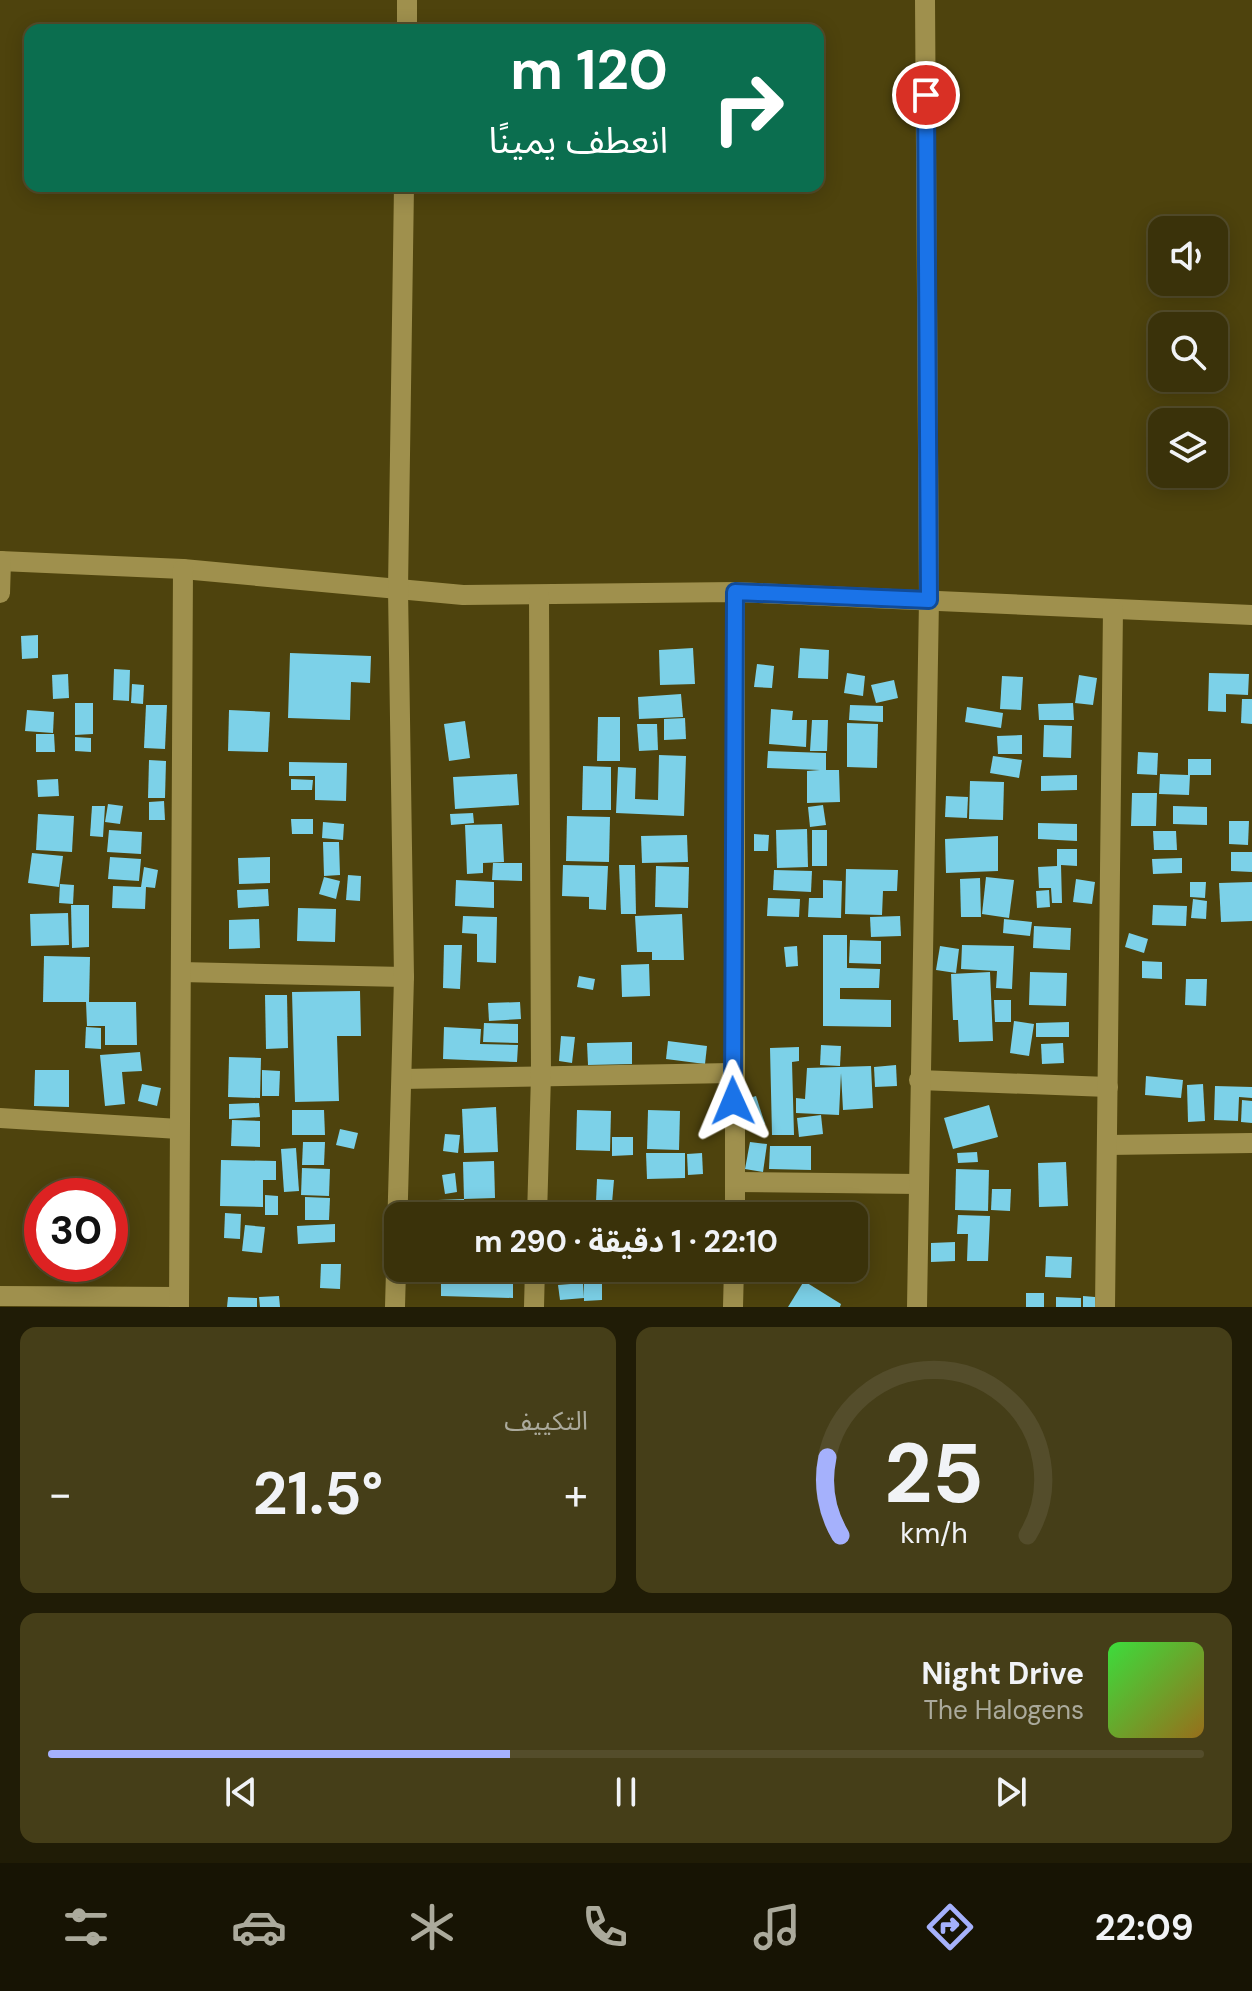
<!DOCTYPE html>
<html lang="ar">
<head>
<meta charset="utf-8">
<style>
	body { margin:0; font-family:"DM Sans","Noto Sans Arabic",sans-serif; background:#453e18; color:#f1f3f6; direction:rtl; height:100vh; display:flex; flex-direction:column; font-size:30px; white-space:nowrap }
	* { box-sizing:border-box; margin:0 }
	p { font-size:26px; color:#abaa9c }
	.icon { flex:none; width:44px; height:44px; fill:none; stroke:currentColor; stroke-width:2; stroke-linecap:round; stroke-linejoin:round }
	.map { position:relative; height:1307px; overflow:hidden; direction:ltr }
	.details { display:flex; flex-direction:column; gap:20px; padding:20px; background:#201c06; flex:1 }
	.details>* { flex:none }
	.guide { position:absolute; left:24px; top:24px; width:800px; height:168px; border-radius:16px; box-shadow:0 4px 20px #0003,0 0 0 2px #544d2b; direction:rtl; background:#0b6e4f; color:#fff; overflow:hidden }
	.tools { position:absolute; left:1148px; top:216px; display:grid; gap:16px }
	.tools a { display:grid; place-items:center; width:80px; height:80px; border-radius:16px; background:#3a320a; box-shadow:0 4px 20px #0003,0 0 0 2px #544d2b; font-size:40px }
	.speed { position:absolute; left:24px; top:1178px; display:flex; gap:16px; font-size:40px; font-weight:700; text-align:center }
	.speed>* { display:grid; place-content:center; width:104px; height:104px; border-radius:50%; background:#3a320a; box-shadow:0 4px 20px #0003,0 0 0 2px #544d2b; line-height:1 }
	.speed .limit { border:12px solid #d22; background:#fff; color:#111 }
	.pin { position:absolute; display:grid; place-items:center; width:68px; height:68px; color:#fff; margin:-34px; border:4px solid #fff; border-radius:50%; box-shadow:0 2px 8px #0007 }
	.me { position:absolute; width:88px; margin:-44px; rotate:359deg; stroke-linejoin:round; filter:drop-shadow(0 0 6px #0008) }
	.turn { display:flex; align-items:center; gap:28px; height:168px; padding:0 24px; font-size:36px }
	.turn .icon { width:104px; height:104px; stroke-width:2.5 }
	.turn b { display:block; font-size:56px; line-height:68px }
	.big { font-size:60px; font-weight:700; line-height:1.1 }
	.details .widget { flex:1; display:flex; flex-direction:column; justify-content:center; gap:12px; min-width:0; padding:0 28px; border-radius:16px; background:#453e18 }
	.details .dial { align-items:center; gap:0 }
	.dial svg { height:208px; overflow:visible; fill:none; stroke:#544d2b; stroke-width:7; stroke-linecap:round; text-anchor:middle }
	.dial text { fill:#f1f3f6; stroke:none }
	.song { display:flex; align-items:center; gap:24px }
	.cover { width:96px; height:96px; border-radius:12px; background:linear-gradient(135deg,hsl(120 70% 55%),hsl(40 70% 35%)) }
	.played { height:8px; border-radius:4px; background:linear-gradient(90deg,#a5b1fc 40%,#544d2b 40%) }
	.keys { display:flex; justify-content:space-around; direction:ltr }
	.heat { display:flex; justify-content:space-between; align-items:center; font-size:44px; direction:ltr }
	.details .tiles { flex:1; display:grid; gap:20px; grid-template-columns:1fr 1fr }
	.widget:last-child { grid-column:span 2 }
	.trip { position:absolute; left:384px; top:1202px; width:484px; height:80px; border-radius:16px; background:#3a320a; box-shadow:0 4px 20px #0003,0 0 0 2px #544d2b; font-weight:700; line-height:80px; text-align:center; direction:rtl }
	.tab-bar { display:flex; height:128px; justify-content:space-around; align-items:center; background:#171404; color:#abaa9c }
	.tab-bar .icon { width:56px; height:56px }
	.tab-bar .on { color:#a5b1fc }
	.tab-bar b { font-size:36px; color:#f1f3f6 }
	.map>svg:first-child { display:block }
</style>
</head>
<body>
<div class="map">
<svg width="1252" height="1307" viewBox="0 0 1252 1307">
	<rect width="100%" height="100%" fill="#4e430d"/>
	<!-- building -->
	<g fill="#7cd1e8">
		<path d="M38,635V658L22,659L21,636Z"/>
		<path d="M693,648L695,684L660,685L659,650Z"/>
		<path d="M800,648L829,650L828,679L798,678Z"/>
		<path d="M290,653L371,656L370,683L351,682L350,720L288,718Z"/>
		<path d="M757,664L774,666L772,688L754,687Z"/>
		<path d="M114,669L130,670L129,701L113,700Z"/>
		<path d="M847,673L865,676L863,696L844,693Z"/>
		<path d="M1209,673L1249,674L1248,695L1226,694V712L1208,711Z"/>
		<path d="M68,674L69,698L53,699L52,675Z"/>
		<path d="M1079,675L1097,678L1093,705L1075,703Z"/>
		<path d="M1002,676L1023,677L1021,710L1000,709Z"/>
		<path d="M894,680L898,698L876,703L871,685Z"/>
		<path d="M132,684L144,685L143,704L131,703Z"/>
		<path d="M681,694L683,717L639,719L638,697Z"/>
		<path d="M1242,699H1252V724L1241,723Z"/>
		<path d="M75,703H93V734L75,735Z"/>
		<path d="M1073,703L1074,720H1039L1038,704Z"/>
		<path d="M146,705H167L165,749L144,748Z"/>
		<path d="M850,705L883,706V722L849,720Z"/>
		<path d="M967,707L1003,713L1001,728L965,722Z"/>
		<path d="M771,709L793,711L792,720H807L806,747L769,744Z"/>
		<path d="M27,710L54,712L53,733L25,731Z"/>
		<path d="M229,710L270,712L268,752L228,751Z"/>
		<path d="M598,717H620V761H597Z"/>
		<path d="M685,718L686,739L664,740V719Z"/>
		<path d="M812,720H828L827,751H810Z"/>
		<path d="M465,721L470,758L449,761L444,724Z"/>
		<path d="M847,723L878,724L877,768L847,767Z"/>
		<path d="M637,724H657L658,750L639,751Z"/>
		<path d="M1044,725L1072,726L1071,758L1043,757Z"/>
		<path d="M36,734H54L55,752H36Z"/>
		<path d="M1022,735V754H998L997,736Z"/>
		<path d="M75,737L91,738V752L75,751Z"/>
		<path d="M768,751L826,753V770H839L840,802L807,803V771L820,770L767,768Z"/>
		<path d="M1138,752L1158,753L1157,775L1137,774Z"/>
		<path d="M659,755L686,756L684,816L616,813L618,767L636,768L635,799L658,800Z"/>
		<path d="M993,756L1022,760L1019,778L990,773Z"/>
		<path d="M1188,759H1211V775H1190L1189,795L1159,794L1160,774L1188,775Z"/>
		<path d="M149,760L166,761L165,798H148Z"/>
		<path d="M289,762L347,763L346,801L315,800V776H289Z"/>
		<path d="M583,766L611,767V810H582Z"/>
		<path d="M517,774L519,805L455,809L453,777Z"/>
		<path d="M1077,775V790L1041,791V776Z"/>
		<path d="M58,779L59,796L38,797L37,780Z"/>
		<path d="M291,779L313,780L312,790H291Z"/>
		<path d="M970,781L1004,782L1003,820L969,819Z"/>
		<path d="M1132,793H1157L1156,826H1131Z"/>
		<path d="M946,796L968,797L967,818L945,817Z"/>
		<path d="M164,801L165,820H149V802Z"/>
		<path d="M108,804L123,806L120,824L105,822Z"/>
		<path d="M823,805L826,825L810,827L808,807Z"/>
		<path d="M92,806H105L103,837L90,836Z"/>
		<path d="M1173,806L1207,807V825L1173,824Z"/>
		<path d="M473,813L474,823L451,825L450,814Z"/>
		<path d="M38,814L74,816L72,852L36,850Z"/>
		<path d="M567,816L610,817L609,862L566,861Z"/>
		<path d="M291,819H313V834H292Z"/>
		<path d="M1229,821H1249L1248,845L1229,844Z"/>
		<path d="M323,822L344,824L343,840L322,838Z"/>
		<path d="M1038,823L1077,824V841L1038,839Z"/>
		<path d="M502,824L504,862L483,863V873L467,874L465,825Z"/>
		<path d="M807,829L808,867L777,868L776,830Z"/>
		<path d="M109,830L142,832L141,854L107,852Z"/>
		<rect x="812" y="830" width="15" height="36"/>
		<path d="M1153,831H1176L1177,850H1154Z"/>
		<path d="M754,834L769,835L768,851H754Z"/>
		<path d="M687,835L688,862L642,863L641,836Z"/>
		<path d="M998,836V871L946,873L945,839Z"/>
		<path d="M323,842H339L340,875L324,876Z"/>
		<path d="M1057,849H1077V866L1061,865L1062,903H1052L1051,888H1039L1038,867L1057,866Z"/>
		<path d="M1231,852H1252V872L1231,871Z"/>
		<path d="M32,853L63,856L59,887L28,883Z"/>
		<path d="M110,857L141,859L139,881L108,879Z"/>
		<path d="M270,857V883L239,884L238,858Z"/>
		<path d="M1182,858V873L1153,874L1152,859Z"/>
		<path d="M493,863H522V881L492,880Z"/>
		<path d="M563,865L608,866L606,910L589,909V897L562,896Z"/>
		<path d="M619,865H635L636,914H621Z"/>
		<path d="M656,866L689,867L688,908L655,907Z"/>
		<path d="M144,867L158,870L155,888L146,887L145,909L112,908L113,886L141,887Z"/>
		<path d="M846,869L898,870L897,891H883L882,915L845,914Z"/>
		<path d="M774,870L812,871L811,892L773,890Z"/>
		<path d="M348,875L361,876L360,901L346,900Z"/>
		<path d="M324,877L340,881L336,899L319,894Z"/>
		<path d="M986,877L1014,880L1009,918L982,914Z"/>
		<path d="M980,878L981,917H961L960,879Z"/>
		<path d="M1076,879L1095,882L1092,904L1073,902Z"/>
		<path d="M456,880L494,882V908L455,906Z"/>
		<path d="M823,880L842,881L841,918L808,917L809,898H823Z"/>
		<path d="M1190,882H1206L1205,898L1190,897Z"/>
		<path d="M1252,882V921L1221,922L1219,883Z"/>
		<path d="M60,884L74,885L73,904L59,903Z"/>
		<path d="M268,889L269,906L238,908L237,890Z"/>
		<path d="M1049,890L1050,907L1037,908L1036,891Z"/>
		<path d="M768,898L800,899L799,917L767,916Z"/>
		<path d="M1193,899L1207,901L1206,919L1191,918Z"/>
		<path d="M71,905H89V947L72,948Z"/>
		<path d="M1153,905L1187,906L1186,926L1152,925Z"/>
		<path d="M298,908L336,909L335,942L297,941Z"/>
		<path d="M68,913L69,945L31,946L30,914Z"/>
		<path d="M682,914L684,960H652V952H637L635,916Z"/>
		<path d="M463,916L497,917L496,963L477,962V934L462,933Z"/>
		<path d="M900,916L901,936L871,937L870,917Z"/>
		<path d="M259,919L260,948L229,949V920Z"/>
		<path d="M1004,919L1032,922L1030,936L1003,933Z"/>
		<path d="M1034,926L1071,928L1070,950L1033,948Z"/>
		<path d="M1129,933L1148,939L1144,953L1125,947Z"/>
		<path d="M823,935H847V968L880,969L879,988H840V999L891,1000V1027L823,1026Z"/>
		<path d="M850,940L881,941V964L849,963Z"/>
		<path d="M444,945H462L460,989L443,988Z"/>
		<path d="M962,945L1014,946L1012,989L996,988L997,971L961,969Z"/>
		<path d="M797,946L798,966L786,967L784,947Z"/>
		<path d="M940,946L959,949L956,973L936,970Z"/>
		<path d="M44,956L90,957L89,1002H43Z"/>
		<path d="M1142,961L1162,962V979L1142,978Z"/>
		<path d="M649,964L650,996L622,997L621,965Z"/>
		<path d="M990,972L993,1041L959,1042L958,1020H953L951,974Z"/>
		<path d="M1030,972L1067,973L1066,1006L1029,1005Z"/>
		<path d="M579,976L595,979L593,990L577,987Z"/>
		<path d="M1186,979H1207L1206,1006L1185,1005Z"/>
		<path d="M360,991L361,1036H337L339,1101L295,1102L292,992Z"/>
		<path d="M265,995H287L288,1048L266,1049Z"/>
		<path d="M994,1000H1011V1022H995Z"/>
		<path d="M86,1002H136L137,1045H105V1026H87Z"/>
		<path d="M520,1002L521,1019L489,1021L488,1003Z"/>
		<path d="M1014,1021L1034,1024L1029,1056L1010,1053Z"/>
		<path d="M1069,1022V1037H1036V1023Z"/>
		<path d="M484,1023L518,1024V1043L483,1042Z"/>
		<path d="M86,1027L101,1028V1049L85,1048Z"/>
		<path d="M444,1027L481,1029L480,1044L518,1045L517,1062L443,1059Z"/>
		<path d="M561,1036L575,1037L572,1063L559,1061Z"/>
		<path d="M668,1041L707,1046L705,1064L666,1059Z"/>
		<path d="M632,1042V1064L588,1065L587,1043Z"/>
		<path d="M1063,1043L1064,1063L1042,1064L1041,1044Z"/>
		<path d="M821,1045L841,1046L840,1066L820,1065Z"/>
		<path d="M799,1047V1061L792,1062L794,1135H772L770,1048Z"/>
		<path d="M140,1052L142,1071L122,1072L125,1104L105,1106L100,1055Z"/>
		<path d="M229,1057L261,1058L260,1098L228,1097Z"/>
		<path d="M896,1065L897,1086L875,1087L874,1067Z"/>
		<path d="M871,1066L873,1108L843,1110L841,1073L839,1115L796,1113V1098L805,1099L807,1068Z"/>
		<path d="M35,1070H69V1107L34,1106Z"/>
		<path d="M262,1070L280,1071L279,1096H262Z"/>
		<path d="M1146,1076L1183,1080L1181,1098L1145,1095Z"/>
		<path d="M142,1084L161,1088L157,1106L138,1101Z"/>
		<path d="M1203,1084L1205,1121L1188,1122L1187,1085Z"/>
		<path d="M1215,1086L1252,1087V1098L1239,1097L1238,1121L1214,1120Z"/>
		<path d="M756,1096L765,1124L751,1128L743,1100Z"/>
		<path d="M1242,1100L1252,1101V1123L1241,1122Z"/>
		<path d="M259,1103L260,1117L229,1119V1104Z"/>
		<path d="M989,1105L998,1137L953,1149L944,1118Z"/>
		<path d="M496,1107L498,1152L464,1153L462,1109Z"/>
		<path d="M292,1110H324L325,1135H292Z"/>
		<path d="M577,1110L611,1111L610,1151L576,1150Z"/>
		<path d="M648,1110L680,1111L679,1150L647,1149Z"/>
		<path d="M821,1115L823,1134L799,1137L797,1118Z"/>
		<path d="M232,1120L260,1121V1147L231,1146Z"/>
		<path d="M340,1129L358,1133L354,1149L336,1145Z"/>
		<path d="M445,1134L460,1135L458,1153L443,1151Z"/>
		<path d="M612,1137H633V1155L612,1156Z"/>
		<path d="M303,1142H325L324,1165H302Z"/>
		<path d="M750,1142L767,1144L763,1172L745,1169Z"/>
		<path d="M770,1146H811V1170L769,1169Z"/>
		<path d="M296,1148L299,1191L284,1192L281,1149Z"/>
		<path d="M977,1152L978,1162L958,1163L957,1153Z"/>
		<path d="M646,1153H685V1178L647,1179Z"/>
		<path d="M702,1153L703,1174L688,1175L687,1154Z"/>
		<path d="M221,1160L276,1161V1180H263V1207L220,1206Z"/>
		<path d="M494,1161L495,1198L464,1199L463,1162Z"/>
		<path d="M1066,1162L1068,1206L1039,1207L1038,1163Z"/>
		<path d="M302,1168L330,1169L329,1196L301,1195Z"/>
		<path d="M956,1169L989,1170L988,1211L955,1210Z"/>
		<path d="M455,1173L457,1192L445,1194L442,1175Z"/>
		<path d="M597,1179L614,1180L612,1203L596,1202Z"/>
		<path d="M992,1189H1011L1010,1211L991,1210Z"/>
		<path d="M265,1195L278,1196V1215H265Z"/>
		<path d="M305,1197L330,1198L329,1220H305Z"/>
		<path d="M464,1199L465,1216H439L438,1200Z"/>
		<path d="M646,1205L676,1206V1216H645Z"/>
		<path d="M225,1213L241,1214L240,1239L224,1238Z"/>
		<path d="M958,1215L990,1216L988,1261H967L968,1234H957Z"/>
		<path d="M335,1224V1242L298,1244L297,1226Z"/>
		<path d="M245,1225L265,1227L262,1253L242,1251Z"/>
		<path d="M955,1242V1261L931,1262V1243Z"/>
		<path d="M1046,1256L1072,1257L1071,1278L1045,1277Z"/>
		<path d="M321,1264H341L340,1289L320,1288Z"/>
		<path d="M441,1268H513V1298L441,1296Z"/>
		<path d="M584,1268H626L627,1276H602V1300L584,1301Z"/>
		<path d="M804,1281L841,1304L840,1307H788Z"/>
		<path d="M583,1283L584,1298L560,1300L558,1285Z"/>
		<rect x="1026" y="1293" width="18" height="14"/>
		<path d="M279,1296L280,1307H260L259,1297Z"/>
		<path d="M1083,1296L1095,1297V1307H1083Z"/>
		<path d="M228,1297L257,1298V1307H227Z"/>
		<path d="M1056,1297L1081,1298V1307H1056Z"/>
	</g>
	<g fill="none" stroke-linecap="round" stroke-linejoin="round">
		<!-- minor -->
		<g stroke="#9f904d" stroke-width="20">
			<path d="M407,30V0"/>
			<path d="M0,561L183,569L463,595L735,592L1252,615"/>
			<path d="M0,593L1,561"/>
			<path d="M181,972L404,977"/>
			<path d="M402,1079L732,1073"/>
			<path d="M919,1080L1108,1087"/>
			<path d="M0,1118L179,1129"/>
			<path d="M1108,1145L1252,1143"/>
			<path d="M735,1182L918,1184"/>
			<path d="M537,1216L541,1075L539,596"/>
			<path d="M735,1216V592"/>
			<path d="M0,1296L179,1297"/>
			<path d="M179,1307L183,569"/>
			<path d="M395,1307L404,977L398,589L404,186"/>
			<path d="M534,1307L535,1268"/>
			<path d="M733,1307L734,1268"/>
			<path d="M917,1307L929,600L925,0"/>
			<path d="M1105,1307L1113,609"/>
		</g>
	</g>
	<g fill="none" stroke-linecap="round" stroke-linejoin="round">
		<!-- route casing -->
		<g stroke="#114b97" stroke-width="20">
			<path id="route" d="M733,1101L735,592L929,600L926,95"/>
		</g>
		<!-- route -->
		<use href="#route" stroke="#1a73e8" stroke-width="14"/>
	</g>
</svg>
<div class="tools">
<a><svg class="icon" aria-label="sound" viewBox="0 0 24 24"><path d="M4 9h4l5-4v14l-5-4H4zM17 9q2 3 0 6"/></svg></a>
<a><svg class="icon" aria-label="search" viewBox="0 0 24 24"><circle cx="10" cy="10" r="6"/><path d="M15 15l6 6"/></svg></a>
<a><svg class="icon" aria-label="layers" viewBox="0 0 24 24"><path d="M12 4l9 5-9 5-9-5zM3 14l9 5 9-5"/></svg></a>
</div>
<div class="speed"><div class="limit">30</div></div>
<div class="pin" style="left:926px;top:95px;background:#d93025"><svg class="icon" aria-label="arrive" viewBox="0 0 24 24"><path d="M6 21V4h12l-3 4 3 4H6"/></svg></div>
<svg class="me" style="left:733px;top:1101px" viewBox="-20 -20 40 40"><path d="M0-17L14 15 0 8-14 15z" fill="#1a73e8" stroke="#fff" stroke-width="4"/></svg>
<div class="trip">22:10 · 1 دقيقة · 290 m</div>
<div class="guide">
<div class="turn"><svg class="icon" aria-label="right" viewBox="0 0 24 24"><path d="M7 20v-9h11M14 6l5 5-5 5"/></svg><div><b>120 m</b>انعطف يمينًا</div></div>
</div>
</div>
<section class="details">
<div class="tiles">
<div class="widget dial"><svg viewBox="0 0 100 80">
<path d="M14 69A42 42 0 1 1 86 69"/>
<path d="M14 69A42 42 0 0 1 9 39" stroke="#a5b1fc"/>
<text x="50" y="56" font-size="32" font-weight="700">25</text>
<text x="50" y="72" font-size="11">km/h</text>
</svg></div>
<div class="widget"><p>التكييف</p>
<div class="heat"><a>−</a><b class="big">21.5°</b><a>+</a></div>
</div>
<div class="widget">
<div class="song"><i class="cover"></i><div><b>Night Drive</b><p>The Halogens</p></div></div>
<div class="played"></div>
<div class="keys"><svg class="icon" aria-label="previous" viewBox="0 0 24 24"><path d="M18 5L8 12l10 7zM5 5v14"/></svg><svg class="icon" aria-label="pause" viewBox="0 0 24 24"><path d="M8 5v14M16 5v14"/></svg><svg class="icon" aria-label="next" viewBox="0 0 24 24"><path d="M6 5l10 7-10 7zM19 5v14"/></svg></div>
</div>
</div>
</section>
<nav class="tab-bar">
<b>22:09</b>
<svg class="icon on" aria-label="directions" viewBox="0 0 24 24"><path d="M12 3l9 9-9 9-9-9zM9 14v-3h6M13 9l2 2-2 2"/></svg>
<svg class="icon" aria-label="music" viewBox="0 0 24 24"><path d="M9 18V5l10-2v13"/><circle cx="6" cy="18" r="3"/><circle cx="16" cy="16" r="3"/></svg>
<svg class="icon" aria-label="phone" viewBox="0 0 24 24"><path d="M5 4h4l2 5-3 2q2 4 5 5l2-3 5 2v4C11 20 4 13 5 4z"/></svg>
<svg class="icon" aria-label="climate" viewBox="0 0 24 24"><path d="M12 3v18M4 7l16 10M4 17L20 7"/></svg>
<svg class="icon" aria-label="car" viewBox="0 0 24 24"><path d="M5 17H2v-5l4-1 3-4h7l3 4 3 1v5h-3M9 17h6M6 11h13"/><circle cx="7" cy="17" r="2"/><circle cx="17" cy="17" r="2"/></svg>
<svg class="icon" aria-label="filters" viewBox="0 0 24 24"><path d="M4 7h16M4 17h16"/><circle cx="9" cy="7" r="2"/><circle cx="15" cy="17" r="2"/></svg>
</nav>
</body>
</html>
